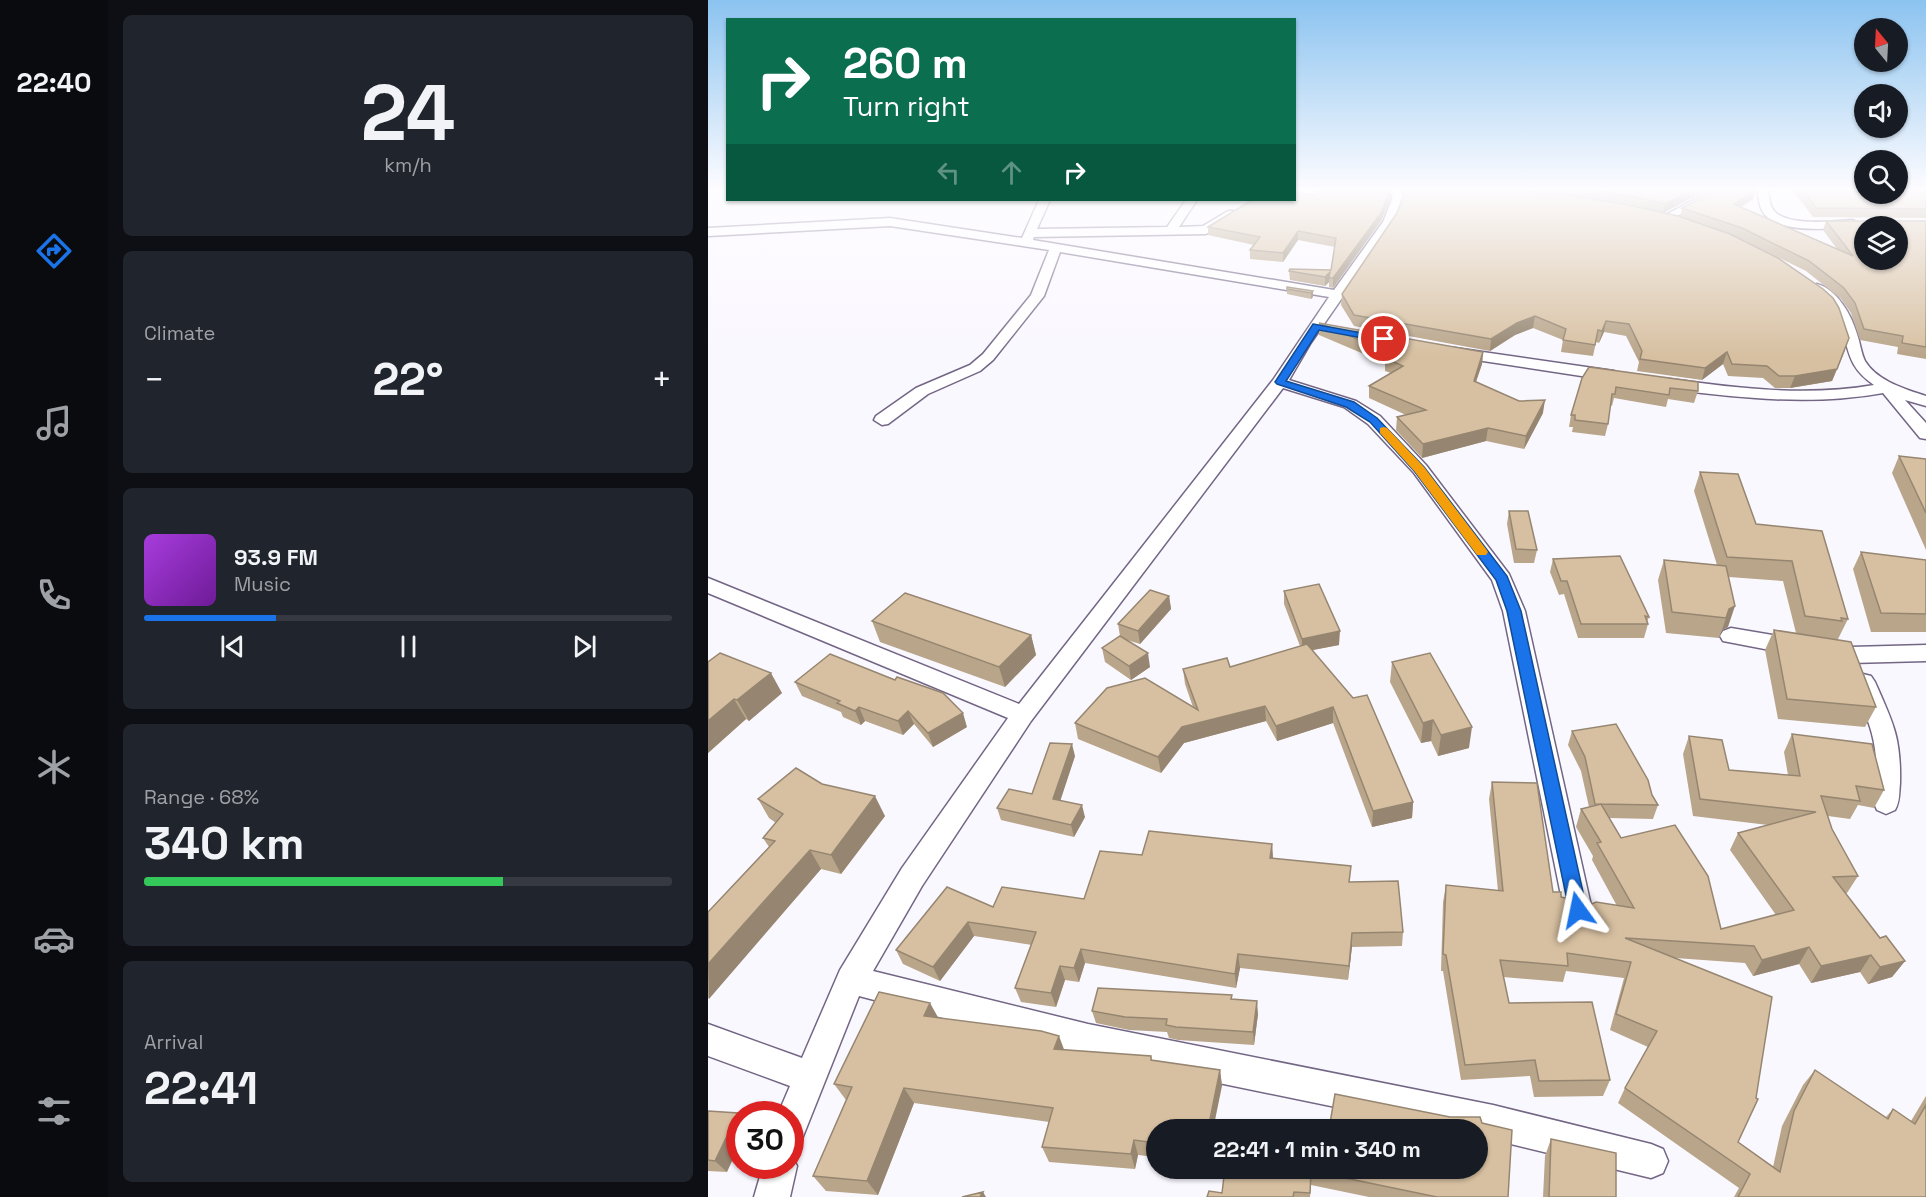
<!DOCTYPE html>
<html lang="en">
<head>
<meta charset="utf-8">
<style>
	body { margin:0; font-family:"Space Grotesk",sans-serif; background:#20242c; color:#f1f3f6; height:100vh; display:flex; flex-direction:column; font-size:22px; white-space:nowrap }
	* { box-sizing:border-box; margin:0 }
	p { font-size:20px; color:#9ea1a6 }
	.icon { flex:none; width:33px; height:33px; fill:none; stroke:currentColor; stroke-width:2; stroke-linecap:round; stroke-linejoin:round }
	.map { position:relative; flex:1; overflow:hidden }
	.drawer { display:flex; flex-direction:column; gap:15px; padding:15px; background:#0d0f14; width:600px }
	.drawer>* { flex:none }
	.guide { position:absolute; left:18px; top:18px; width:570px; height:183px; border-radius:0px; box-shadow:0 2px 4px #0004; background:#0b6e4f; color:#fff; overflow:hidden }
	.needle { width:39px; rotate:342deg }
	.buttons { position:absolute; left:1146px; top:18px; display:grid; gap:12px }
	.buttons a { display:grid; place-items:center; width:54px; height:54px; border-radius:50%; background:#171b24; box-shadow:0 2px 4px #0004; font-size:30px }
	.speed { position:absolute; left:18px; top:1101px; display:flex; gap:12px; font-size:30px; font-weight:700; text-align:center }
	.speed>* { display:grid; place-content:center; width:78px; height:78px; border-radius:50%; background:#171b24; box-shadow:0 2px 4px #0004; line-height:1 }
	.speed .limit { border:9px solid #d22; background:#fff; color:#111 }
	.pin { position:absolute; display:grid; place-items:center; width:51px; height:51px; color:#fff; margin:-26px; border:3px solid #fff; border-radius:50%; box-shadow:0 2px 6px #0007 }
	.me { position:absolute; width:66px; margin:-33px; rotate:348deg; stroke-linejoin:round; filter:drop-shadow(0 0 4px #0008) }
	.turn { display:flex; align-items:center; gap:21px; height:126px; padding:0 18px; font-size:27px }
	.turn .icon { width:78px; height:78px; stroke-width:2.5 }
	.turn b { display:block; font-size:42px; line-height:51px }
	.lanes { display:flex; align-items:center; height:57px; padding:0 18px; background:#0003; justify-content:center; gap:30px; direction:ltr }
	.lanes .off { opacity:.35 }
	.big { font-size:45px; font-weight:600; line-height:1.1 }
	.drawer .card { flex:1; display:flex; flex-direction:column; justify-content:center; gap:9px; min-width:0; padding:0 21px; border-radius:9px; background:#20242c }
	.drawer .dial { align-items:center; gap:0 }
	.dial b { font-size:78px; line-height:1 }
	.song { display:flex; align-items:center; gap:18px }
	.cover { width:72px; height:72px; border-radius:9px; background:linear-gradient(135deg,hsl(280 70% 55%),hsl(280 70% 35%)) }
	.played { height:6px; border-radius:3px; background:linear-gradient(90deg,#1a73e8 25%,#363941 25%) }
	.keys { display:flex; justify-content:space-around; direction:ltr }
	.heat { display:flex; justify-content:space-between; align-items:center; font-size:33px; direction:ltr }
	.charge { height:9px; border-radius:4px; background:linear-gradient(90deg,#34c759 68%,#363941 0) }
	.trip { position:absolute; left:438px; top:1119px; width:342px; height:60px; border-radius:30px; background:#171b24; box-shadow:0 2px 4px #0004; font-weight:600; line-height:60px; text-align:center }
	main { display:flex; flex:1; min-height:0 }
	.menu { display:flex; flex-direction:column; width:108px; justify-content:space-around; align-items:center; background:#090b0e; color:#9ea1a6 }
	.menu .icon { width:42px; height:42px }
	.menu .selected { color:#1a73e8 }
	.menu b { font-size:27px; color:#f1f3f6 }
	.map>svg:first-child { display:block }
</style>
</head>
<body>
<main>
<nav class="menu">
<b>22:40</b>
<svg class="icon selected" aria-label="directions" viewBox="0 0 24 24"><path d="M12 3l9 9-9 9-9-9zM9 14v-3h6M13 9l2 2-2 2"/></svg>
<svg class="icon" aria-label="music" viewBox="0 0 24 24"><path d="M9 18V5l10-2v13"/><circle cx="6" cy="18" r="3"/><circle cx="16" cy="16" r="3"/></svg>
<svg class="icon" aria-label="phone" viewBox="0 0 24 24"><path d="M5 4h4l2 5-3 2q2 4 5 5l2-3 5 2v4C11 20 4 13 5 4z"/></svg>
<svg class="icon" aria-label="climate" viewBox="0 0 24 24"><path d="M12 3v18M4 7l16 10M4 17L20 7"/></svg>
<svg class="icon" aria-label="car" viewBox="0 0 24 24"><path d="M5 17H2v-5l4-1 3-4h7l3 4 3 1v5h-3M9 17h6M6 11h13"/><circle cx="7" cy="17" r="2"/><circle cx="17" cy="17" r="2"/></svg>
<svg class="icon" aria-label="filters" viewBox="0 0 24 24"><path d="M4 7h16M4 17h16"/><circle cx="9" cy="7" r="2"/><circle cx="15" cy="17" r="2"/></svg>
</nav>
<section class="drawer">
<div class="card dial"><b>24</b><p>km/h</p></div>
<div class="card"><p>Climate</p>
<div class="heat"><a>−</a><b class="big">22°</b><a>+</a></div>
</div>
<div class="card">
<div class="song"><i class="cover"></i><div><b>93.9 FM</b><p>Music</p></div></div>
<div class="played"></div>
<div class="keys"><svg class="icon" aria-label="previous" viewBox="0 0 24 24"><path d="M18 5L8 12l10 7zM5 5v14"/></svg><svg class="icon" aria-label="pause" viewBox="0 0 24 24"><path d="M8 5v14M16 5v14"/></svg><svg class="icon" aria-label="next" viewBox="0 0 24 24"><path d="M6 5l10 7-10 7zM19 5v14"/></svg></div>
</div>
<div class="card"><p>Range · 68%</p><b class="big">340 km</b><div class="charge"></div></div>
<div class="card"><p>Arrival</p><b class="big">22:41</b></div>
</section>
<div class="map">
<svg width="1218" height="1197" viewBox="0 0 1218 1197">
	<rect width="100%" height="100%" fill="#faf8ff"/>
	<g fill="none" stroke-linecap="round" stroke-linejoin="round">
		<!-- minor casing -->
		<g stroke="#736685" stroke-width="3">
			<g id="minor">
				<path d="M680,188H690L697,197L687,222L602,344L581,380L648,401L672,416L718,465L801,574L817,611L884,910L880,919L870,923L860,919L856,910L795,611L784,580L706,473L660,424L636,407L575,388L323,721L214,886L165,971L380,1024L785,1105L943,1144L955,1149L960,1161L955,1173L943,1178L770,1136V1130H739L380,1056L151,996L94,1139L82,1144V1114H70L82,1086L0,1056V1024L94,1058L132,970L194,868L300,718L0,593V578L311,704L565,380L621,297L352,252L336,296L285,360L272,371L220,394L180,424L174,425L166,420L168,416L208,388L262,365L275,354L323,295L341,250L182,226L0,236V228L182,218L314,238L331,200H342L329,229L459,227L478,200H489L471,227L495,226L520,211H528L530,213L498,234L326,237L325,240L626,290L675,222L685,197Z"/>
				<path d="M1008,188H1021L960,221H952L950,219Z"/>
				<path d="M1050,188H1060C1061,195 1061,205 1066,211C1081,227 1125,221 1145,220L1151,224L1145,228C1121,228 1075,234 1057,215C1051,208 1050,197 1050,188Z"/>
				<path d="M1109,284C1129,289 1144,316 1149,334C1152,342 1153,353 1157,361C1169,381 1197,389 1218,396V406L1197,400L1218,423V439L1212,438L1175,393C1103,406 1033,398 961,389L953,384L961,379C1029,388 1097,397 1166,385C1135,364 1143,345 1128,316C1122,304 1111,298 1102,288Z"/>
				<path d="M747,348L906,371L914,376L906,381L742,356L739,353L742,350Z"/>
				<path d="M1023,628L1088,639L1096,642L1099,647L1096,652L1088,655L1015,641L1012,636L1015,631Z"/>
				<path d="M1119,643L1143,647L1218,645V661L1143,663L1111,656L1108,651L1111,646Z"/>
				<path d="M1155,674L1163,676L1167,682C1185,723 1193,737 1192,783C1191,793 1192,801 1187,810L1178,814L1169,810C1160,793 1170,769 1167,749C1164,725 1153,704 1143,682L1147,676Z"/>
				<path d="M82,1153L89,1166L82,1197H46L55,1166H82Z"/>
			</g>
		</g>
		<!-- minor -->
		<use href="#minor" fill="#fff" fill-rule="evenodd"/>
	</g>
	<!-- wall -->
	<g fill="#b9a58a">
		<path d="M790,188H1001V189L955,213L921,204L853,193Z"/>
		<path d="M1089,188H1218V218L1105,217L1087,193Z"/>
		<path d="M606,195L683,197L673,221L625,288L621,287V282L617,286L582,280L581,271L623,270L627,247L590,240L575,262L542,259V250L546,245L500,235V227Z"/>
		<path d="M1045,199L1033,207L1129,249L1115,230L1118,221H1218V359L1189,354L1190,347L1152,340L1143,313L1133,299L1098,271L1031,238L1003,228L1137,350L1124,381L1082,388H1067L1055,378L1020,376L1015,364L994,380L929,371L931,362L918,336L896,332L891,343L888,342L885,356L853,352L855,340L825,328L807,335L782,351L646,326L633,305L634,294L972,217L974,208Z"/>
		<path d="M579,289L605,291V297L603,299L579,294Z"/>
		<path d="M611,323L775,352L774,364L768,382L835,413L816,449L778,441L714,458L688,430L689,417L698,415L661,398V386L683,373L677,371V363L611,335Z"/>
		<path d="M881,367L990,391L986,403L960,399L958,407L906,398L904,406L902,405L900,424L897,436L864,432L865,427H861L863,415Z"/>
		<path d="M1191,456L1218,459V550L1184,473Z"/>
		<path d="M992,472L1048,524L1140,619L1130,639L1126,640L1168,707L1157,727L1070,719L1057,650L1066,630L1088,633L1075,581L1021,577L1020,627L1014,630L1011,638L958,633L950,580L956,560L1009,565L986,491Z"/>
		<path d="M801,511L829,550L826,563H806L799,524Z"/>
		<path d="M1153,552L1218,560V632H1163L1145,569Z"/>
		<path d="M845,559L941,617L939,622L940,624L936,638H870L856,594L851,595L842,572Z"/>
		<path d="M576,591L631,645L605,650L705,802L704,818L664,827L625,723L569,741L558,721L476,743L453,773L370,739L367,723L485,707L477,684L475,669L522,667L592,646L576,604Z"/>
		<path d="M461,596L463,609L432,644L419,640L442,667L423,680L397,662L394,648L412,636L410,624Z"/>
		<path d="M164,621L323,635L328,655L297,687L172,642Z"/>
		<path d="M122,654L259,727L225,747L206,724L195,735L157,721L153,725L135,717L133,712L94,696L87,682Z"/>
		<path d="M0,662L74,693L41,721L38,719L0,753Z"/>
		<path d="M684,662L761,748L730,756L723,741L713,743L682,682Z"/>
		<path d="M864,731L944,795L950,805L945,819L901,818L913,838L1013,929L1068,915L1022,850L1030,833L1060,825L985,816L975,754L981,736L1021,770L1080,775L1076,752L1084,734L1176,790L1166,808L1150,805L1142,819L1120,816L1124,829L1150,876L1139,893H1137L1172,938L1197,961L1184,977L1160,984L1152,972L1103,983L1091,964L1045,976L1037,963L967,958L1030,1142L1065,1167L1074,1126L1095,1085L1107,1070L1178,1117L1185,1109L1203,1121L1218,1096V1197H1026L1031,1188L910,1103L917,1088L940,1047L902,1030L916,978L858,971L855,982L795,977L801,1003L902,1080L895,1096L826,1097L822,1076L753,1080L735,971H733L735,902L738,885L790,891L781,799L784,782L845,892L864,904L875,908L909,906L884,860L885,856L868,827L873,809L881,807L873,771L860,745Z"/>
		<path d="M367,756L352,800L377,817L366,837L293,820L289,808L324,794Z"/>
		<path d="M114,784L177,816L133,874L113,869L0,999V912L61,847L55,838L68,823L61,818L50,799Z"/>
		<path d="M564,844L565,859L642,882L695,932L694,946L644,947L640,980L532,968L528,988L377,963L371,982L357,980L348,1007L313,1002L307,988L324,945L266,936L232,981L195,964L188,950L285,907L376,899L434,855Z"/>
		<path d="M524,999L550,1014L546,1045L470,1040L461,1038L459,1032L421,1030L388,1023L384,1011Z"/>
		<path d="M231,1018L356,1050L443,1056L444,1060L512,1070L514,1086L448,1130V1157L430,1155L427,1169L341,1162L334,1147L341,1122L206,1103L170,1195L118,1191L105,1176L138,1100L126,1084Z"/>
		<path d="M0,1111L19,1172L0,1171Z"/>
		<path d="M843,1139L908,1197H835L837,1156Z"/>
		<path d="M517,1168H770L800,1197H661L603,1185L602,1197H499L514,1193Z"/>
	</g>
	<!-- shaded-wall -->
	<g fill="#968671">
		<path d="M989,188H1001V189L955,213L957,204Z"/>
		<path d="M683,189V197L673,221L625,288V278Z"/>
		<path d="M1048,190L1045,199L1024,213L1026,204Z"/>
		<path d="M590,231V240L575,262V253Z"/>
		<path d="M622,272L621,282L617,286V277Z"/>
		<path d="M605,291V297L603,299V293Z"/>
		<path d="M827,316L825,328L807,335L782,351L783,339L809,323Z"/>
		<path d="M898,321L896,332L891,343L894,331Z"/>
		<path d="M1137,350L1124,381L1082,388L1087,376Z"/>
		<path d="M775,352L774,364L764,393L766,381Z"/>
		<path d="M1019,352L1015,364L994,380L997,368Z"/>
		<path d="M837,400L835,413L816,449L818,436Z"/>
		<path d="M780,428L778,441L714,458L715,444Z"/>
		<path d="M461,596L463,609L432,644L430,631Z"/>
		<path d="M1027,606L1020,627L1014,630L1021,609Z"/>
		<path d="M632,631L631,645L594,652V639Z"/>
		<path d="M323,635L328,655L297,687L291,667Z"/>
		<path d="M440,653L442,667L423,680L421,666Z"/>
		<path d="M63,673L74,693L41,721L29,700Z"/>
		<path d="M26,699L38,719L0,753V721Z"/>
		<path d="M557,706L558,721L476,743L453,773L450,757L474,727Z"/>
		<path d="M151,707L157,721L153,725L147,711Z"/>
		<path d="M625,707V723L569,741L568,726Z"/>
		<path d="M200,711L206,724L195,735L190,721Z"/>
		<path d="M255,713L259,727L225,747L220,733Z"/>
		<path d="M725,720L723,741L713,743L715,723Z"/>
		<path d="M764,727L761,748L730,756L733,735Z"/>
		<path d="M364,744L367,756L349,811L345,799Z"/>
		<path d="M167,796L177,816L133,874L123,855Z"/>
		<path d="M705,802L704,818L664,827L665,811Z"/>
		<path d="M374,805L377,817L366,837L363,825Z"/>
		<path d="M564,844L565,859L562,858Z"/>
		<path d="M102,850L113,869L1,999L0,964Z"/>
		<path d="M260,922L266,936L232,981L225,967Z"/>
		<path d="M644,933V947L640,980L641,966Z"/>
		<path d="M1101,947L1091,964L1045,976L1054,960Z"/>
		<path d="M373,949L377,963L371,982L366,968Z"/>
		<path d="M530,954L532,968L528,988L527,974Z"/>
		<path d="M1163,955L1152,972L1103,983L1113,966Z"/>
		<path d="M1197,961L1184,977L1160,984L1172,967Z"/>
		<path d="M352,966L357,980L348,1007L343,993Z"/>
		<path d="M549,1001L550,1014L546,1045L545,1032Z"/>
		<path d="M222,1003L231,1019L216,1016Z"/>
		<path d="M351,1036L357,1052L346,1049Z"/>
		<path d="M512,1070L514,1086L505,1130H500Z"/>
		<path d="M196,1088L206,1103L170,1195L159,1181Z"/>
		<path d="M30,1113L32,1115V1144L19,1172L7,1161Z"/>
		<path d="M426,1140L430,1155L427,1169L423,1154Z"/>
		<path d="M275,1192L278,1197H272Z"/>
	</g>
	<!-- building -->
	<g fill="#d7c0a1" stroke="#968671" stroke-width="1.5" fill-rule="evenodd">
		<path d="M615,188H682L683,189L673,213L625,278H621L622,272L617,277L581,271L582,269L623,270L628,238L590,231L575,253L542,250L552,237L500,227L544,200H586V192L606,195Z"/>
		<path d="M698,188L806,190L861,195L916,204L970,216L1022,234L1070,258L1115,289L1125,298L1131,308L1141,338L1129,369L1087,376H1071L1059,366L1024,364L1019,352L997,368L932,359L934,351L921,324L898,321L894,331L890,330L887,345L855,340L858,329L827,316L809,323L783,339L646,315L634,294L689,213Z"/>
		<path d="M873,188H989L957,204L923,196Z"/>
		<path d="M1012,188H1037L1048,190L1026,204L1145,256L1118,221H1218V347L1194,343L1195,336L1156,329L1147,303L1136,288L1101,261L1034,228L974,208ZM1156,226H1190V260H1156Z"/>
		<path d="M1093,188H1156V194H1190V188H1218V209L1108,208Z"/>
		<path d="M579,287L605,291L603,293L579,289Z"/>
		<path d="M611,323L775,352L766,381L811,401L837,400L818,436L780,428L715,444L689,417L718,410L661,386L695,366L677,358L685,354Z"/>
		<path d="M881,367L990,382V391L962,388L961,395L908,387L907,394H904L900,424L867,420V415H863L874,378Z"/>
		<path d="M1191,456L1218,459V513Z"/>
		<path d="M992,472L1030,474L1048,524L1114,531L1140,619L1133,618L1134,621L1097,616L1084,561L1019,557Z"/>
		<path d="M801,511H820L829,550L808,549Z"/>
		<path d="M1153,552L1218,560V614L1173,613Z"/>
		<path d="M912,556L941,617L937,616L940,624H873L859,581H853L845,559Z"/>
		<path d="M956,560L1018,566L1027,606L1021,609L1018,618L964,612Z"/>
		<path d="M611,584L632,631L594,639L576,591Z"/>
		<path d="M442,590L461,596L430,631L410,624Z"/>
		<path d="M197,593L323,635L291,667L164,621Z"/>
		<path d="M1066,630L1143,642L1168,707L1079,699Z"/>
		<path d="M412,636L440,653L421,666L394,648Z"/>
		<path d="M599,644L645,698L659,695L705,802L665,811L625,707L568,726L557,706L474,727L450,757L367,723L399,688L437,678L490,710L475,669L519,658L522,667Z"/>
		<path d="M12,653L63,673L29,700L26,699L0,721V662Z"/>
		<path d="M722,653L764,727L733,735L725,720L715,723L684,662Z"/>
		<path d="M122,654L187,680L189,677L235,693L255,713L220,733L200,711L190,721L151,707L147,711L129,703L132,701L87,682Z"/>
		<path d="M908,724L940,780L944,795L950,805L887,804L877,757L864,731Z"/>
		<path d="M1084,734L1164,744L1176,790L1148,786L1152,801L1113,796L1124,829L1150,876L1125,877L1172,938L1178,936L1197,961L1172,967L1163,955L1113,966L1101,947L1054,960L1046,946L917,938L1064,997L1048,1098L1050,1099L1030,1142L1072,1172L1086,1111L1107,1070L1180,1119L1185,1109L1207,1124L1218,1105V1197H1030L1042,1174L917,1088L949,1031L908,1014L923,962L859,953L860,966L792,960L801,1003L884,1002L902,1080L831,1081L827,1060L757,1065L738,955L735,954L738,885L795,891L784,782L829,783L845,892H853V897L861,899L864,904L875,908L888,902L926,908L889,843L893,842L873,809L893,804L913,838L967,825L1000,876L1013,929L1086,910L1030,833L1108,812L992,799L981,736L1014,740L1021,770L1092,776Z"/>
		<path d="M342,743L364,744L345,799L374,805L363,825L289,808L301,789L324,794Z"/>
		<path d="M88,768L114,784L167,796L123,855L102,850L0,964V912L67,841L55,838L75,814L50,799Z"/>
		<path d="M441,831L564,844L562,858L643,866L641,882L690,881L695,932L644,933L641,966L530,954L527,974L373,949L366,968L352,966L343,993L307,988L328,932L260,922L225,967L188,950L239,887L285,907L294,887L376,899L392,851L434,855Z"/>
		<path d="M390,988L524,995L523,999L549,1001L545,1032L468,1027L458,1025L459,1019L417,1017L384,1011Z"/>
		<path d="M171,992L222,1003L216,1016L333,1031L351,1036L346,1049L443,1056V1060L512,1070L500,1129L501,1130H448V1143L426,1140L423,1154L334,1147L345,1108L196,1088L159,1181L105,1176L144,1087L126,1084Z"/>
		<path d="M627,1094L742,1117H772L774,1123L804,1130L800,1197H729L603,1171L602,1193L586,1192L585,1197H499L501,1191L514,1193L517,1168H770V1130H569L570,1126L621,1129Z"/>
		<path d="M0,1111L30,1113L7,1161L0,1160Z"/>
		<path d="M843,1139L908,1153V1197H841Z"/>
		<path d="M275,1192L272,1197H254Z"/>
	</g>
	<!-- sky -->
	<linearGradient id="sky" x2="0" y2="1"><stop stop-color="#8bc3f0"/><stop offset="0.53" stop-color="#fdfcff"/><stop offset="1" stop-color="#fdfcff" stop-opacity="0"/></linearGradient>
	<rect width="1218" height="356" fill="url(#sky)"/>
	<!-- route -->
	<path fill="#1a73e8" stroke="#114b97" stroke-width="1.5" d="M605,324L676,337L681,339L676,342L611,330L578,381L646,402L669,418L716,467L799,576L813,611L879,910L877,915L870,918L864,915L861,910L799,611L788,580L707,472L662,422L638,407L569,384L567,382Z"/>
	<!-- slow -->
	<path fill="#f59e0b" d="M676,427L679,428L716,467L778,549L780,552L778,555H769L707,472L672,433V428Z"/>
</svg>
<div class="buttons">
<a><svg class="needle" viewBox="-14 -14 28 28"><path d="M0-13l5 13h-10z" fill="#e53935"/><path d="M0 13l5-13h-10z" fill="#9ea1a6"/></svg></a>
<a><svg class="icon" aria-label="sound" viewBox="0 0 24 24"><path d="M4 9h4l5-4v14l-5-4H4zM17 9q2 3 0 6"/></svg></a>
<a><svg class="icon" aria-label="search" viewBox="0 0 24 24"><circle cx="10" cy="10" r="6"/><path d="M15 15l6 6"/></svg></a>
<a><svg class="icon" aria-label="layers" viewBox="0 0 24 24"><path d="M12 4l9 5-9 5-9-5zM3 14l9 5 9-5"/></svg></a>
</div>
<div class="speed"><div class="limit">30</div></div>
<div class="pin" style="left:676px;top:339px;background:#d93025"><svg class="icon" aria-label="arrive" viewBox="0 0 24 24"><path d="M6 21V4h12l-3 4 3 4H6"/></svg></div>
<svg class="me" style="left:870px;top:910px" viewBox="-20 -20 40 40"><path d="M0-17L14 15 0 8-14 15z" fill="#1a73e8" stroke="#fff" stroke-width="4"/></svg>
<div class="trip">22:41 · 1 min · 340 m</div>
<div class="guide">
<div class="turn"><svg class="icon" aria-label="right" viewBox="0 0 24 24"><path d="M7 20v-9h11M14 6l5 5-5 5"/></svg><div><b>260 m</b>Turn right</div></div>
<div class="lanes"><svg class="icon off" aria-label="left" viewBox="0 0 24 24"><path d="M17 20v-9H6M10 6l-5 5 5 5"/></svg><svg class="icon off" aria-label="ahead" viewBox="0 0 24 24"><path d="M12 20V5M6 11l6-6 6 6"/></svg><svg class="icon" aria-label="right" viewBox="0 0 24 24"><path d="M7 20v-9h11M14 6l5 5-5 5"/></svg></div>
</div>
</div>
</main>
</body>
</html>
